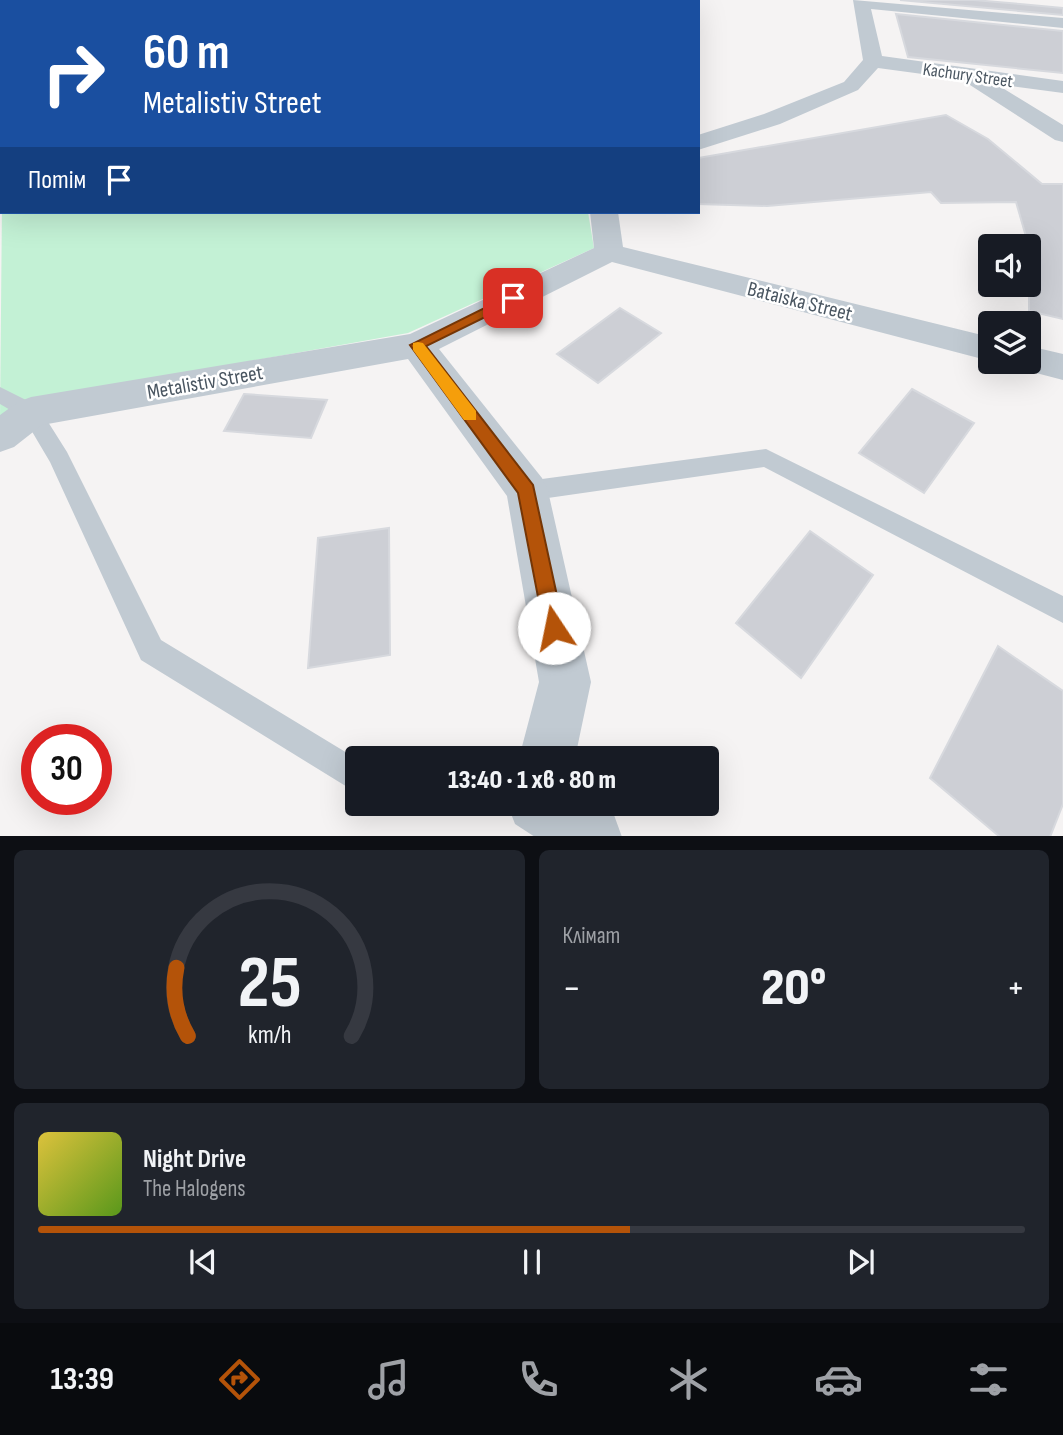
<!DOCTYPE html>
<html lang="uk">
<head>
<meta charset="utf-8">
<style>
	body { margin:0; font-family:"Sofia Sans Condensed",sans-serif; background:#20242c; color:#f1f3f6; height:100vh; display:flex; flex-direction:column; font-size:26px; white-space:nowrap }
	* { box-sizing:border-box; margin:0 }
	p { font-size:23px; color:#9ea1a6 }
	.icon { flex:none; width:38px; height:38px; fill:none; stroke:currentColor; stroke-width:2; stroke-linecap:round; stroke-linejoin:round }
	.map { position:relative; height:836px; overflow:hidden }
	.side { display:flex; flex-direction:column; gap:14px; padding:14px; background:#0d0f14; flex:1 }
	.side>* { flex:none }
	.guide { position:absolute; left:0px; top:0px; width:700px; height:214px; box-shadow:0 7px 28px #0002; background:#1a4fa0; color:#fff; overflow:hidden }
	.tools { position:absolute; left:978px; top:234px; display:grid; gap:14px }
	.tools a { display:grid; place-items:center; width:63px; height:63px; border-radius:7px; background:#171b24; box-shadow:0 7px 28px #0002; font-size:35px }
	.speed { position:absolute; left:21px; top:724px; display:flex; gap:14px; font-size:35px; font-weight:700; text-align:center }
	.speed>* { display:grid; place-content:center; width:91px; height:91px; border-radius:50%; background:#171b24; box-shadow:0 7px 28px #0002; line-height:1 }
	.speed .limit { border:10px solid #d22; background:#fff; color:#111 }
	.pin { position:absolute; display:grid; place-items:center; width:60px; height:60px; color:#fff; margin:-30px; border-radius:14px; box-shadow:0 4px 10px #0006 }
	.me { position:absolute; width:77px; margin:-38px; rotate:349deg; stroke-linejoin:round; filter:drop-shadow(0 0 5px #0008) }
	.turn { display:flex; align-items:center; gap:24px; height:147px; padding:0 28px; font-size:32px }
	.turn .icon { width:91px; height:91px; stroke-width:2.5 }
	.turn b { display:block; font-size:49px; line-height:60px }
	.then { display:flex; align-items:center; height:66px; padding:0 28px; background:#0003; gap:14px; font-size:26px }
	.big { font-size:52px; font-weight:800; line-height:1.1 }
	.side .card { flex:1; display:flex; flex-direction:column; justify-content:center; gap:10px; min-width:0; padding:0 24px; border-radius:10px; background:#20242c }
	.side .dial { align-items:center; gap:0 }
	.dial svg { height:182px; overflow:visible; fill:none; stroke:#363941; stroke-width:7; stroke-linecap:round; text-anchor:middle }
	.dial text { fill:#f1f3f6; stroke:none }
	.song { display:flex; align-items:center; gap:21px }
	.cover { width:84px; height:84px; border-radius:10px; background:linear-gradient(135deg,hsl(50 70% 55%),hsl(90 70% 35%)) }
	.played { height:7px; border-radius:4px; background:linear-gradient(90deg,#b45309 60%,#363941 60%) }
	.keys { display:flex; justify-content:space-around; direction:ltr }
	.heat { display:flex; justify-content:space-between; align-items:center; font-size:38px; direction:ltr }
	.side .tiles { flex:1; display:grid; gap:14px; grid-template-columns:1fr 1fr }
	.card:last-child { grid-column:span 2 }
	.trip { position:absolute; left:345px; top:746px; width:374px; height:70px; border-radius:7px; background:#171b24; box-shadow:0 7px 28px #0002; font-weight:800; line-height:70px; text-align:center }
	.menu { display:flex; height:112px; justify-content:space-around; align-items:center; background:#090b0e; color:#9ea1a6 }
	.menu .icon { width:49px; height:49px }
	.menu .on { color:#b45309 }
	.menu b { font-size:32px; color:#f1f3f6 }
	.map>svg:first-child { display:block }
</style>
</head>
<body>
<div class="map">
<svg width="1063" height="837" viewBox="0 0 1063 837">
	<rect width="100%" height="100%" fill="#f5f3f3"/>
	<!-- green -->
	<path fill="#c3f1d5" d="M2,203V212H588L594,248L408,333L20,402L0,418Z"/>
	<!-- building -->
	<g fill="#cdcfd5" stroke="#d7d9de" stroke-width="2">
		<path d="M900,0H974L1020,4L1063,8V15Z"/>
		<path d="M896,14L1063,31V73L908,57Z"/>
		<path d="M946,115L988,139L1042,184H1063V319L1029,311V247L1016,202L941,203L931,192L767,206L698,204V158Z"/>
		<path d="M620,308L661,333L598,383L557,354Z"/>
		<path d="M912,389L974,423L924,493L859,453Z"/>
		<path d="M244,394L327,400L311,438L224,431Z"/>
		<path d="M389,528L390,655L308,668L318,538Z"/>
		<path d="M810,531L873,575L801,678L736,623Z"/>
		<path d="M998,646L1063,691V804L1050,837H1000L930,778Z"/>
	</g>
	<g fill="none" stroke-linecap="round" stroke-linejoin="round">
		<!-- lane -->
		<g fill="#c1cad2" fill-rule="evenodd">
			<path d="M0,387L38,406L67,452L161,640L357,759V793L141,660L50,462L24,418L0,404Z"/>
			<path d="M766,449L1063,596V623L764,467L527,501L519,498L515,491L519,484L527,481Z"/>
		</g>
		<!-- street -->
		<g fill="#c1cad2" fill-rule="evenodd">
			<path d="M29,0H50L28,2Z"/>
			<path d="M367,0H387L366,2Z"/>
			<path d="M605,0H622L604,2Z"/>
			<path d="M853,0L1063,18V28L871,9L882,56L1063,81V93L996,84L1063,125V142L1055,140L970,85L967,80L878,68L858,90L780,124L698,150V135L764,114L844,82L863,60Z"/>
			<path d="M0,8H2L0,19Z"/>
			<path d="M2,187V204H0V188Z"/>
			<path d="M590,212H618L623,247L990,337V361L612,262L439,349L542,478L548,491L591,682L575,758H519L539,682L507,496L408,359L42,425L14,447L0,452V415L18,402L31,397L410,334L594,248Z"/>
			<path d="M1029,346L1063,354V380L1017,368L1013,362H1029Z"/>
			<path d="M507,803H593L614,815L622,837H535L515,824Z"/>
		</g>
		<!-- secondary -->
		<g fill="#c1cbd6" fill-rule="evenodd">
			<path d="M191,0H211L190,2Z"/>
			<path d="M0,90H2L0,103Z"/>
		</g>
		<!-- tram -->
		<path stroke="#b5b8bd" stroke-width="2" d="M208,2L213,0"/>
	</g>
	<!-- route -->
	<path fill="#b45309" stroke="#753606" stroke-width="2" d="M513,294L518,295V301L426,346L533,485L564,628L561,635L554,638L547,635L544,628L518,493L410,345Z"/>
	<!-- slow -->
	<path fill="#f59e0b" d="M418,342L423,343L476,411V420H464L413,350V343Z"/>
	<g text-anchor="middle" stroke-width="5" stroke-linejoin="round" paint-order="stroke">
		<!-- far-street labels -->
		<g font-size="18" fill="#4a5661" stroke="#fff">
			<text transform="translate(968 75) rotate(8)" y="6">Kachury Street</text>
		</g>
		<!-- street labels -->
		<g font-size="21" fill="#4a5661" stroke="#fff">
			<text transform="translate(800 301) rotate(14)" y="7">Bataiska Street</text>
			<text transform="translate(205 382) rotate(-10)" y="7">Metalistiv Street</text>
		</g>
	</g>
</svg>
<div class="tools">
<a><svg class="icon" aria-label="sound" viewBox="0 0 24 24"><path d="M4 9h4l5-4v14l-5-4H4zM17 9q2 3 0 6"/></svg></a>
<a><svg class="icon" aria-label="layers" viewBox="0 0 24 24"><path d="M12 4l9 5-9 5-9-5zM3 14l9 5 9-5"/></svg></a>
</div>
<div class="speed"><div class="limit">30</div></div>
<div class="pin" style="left:513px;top:298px;background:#d93025"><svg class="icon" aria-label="arrive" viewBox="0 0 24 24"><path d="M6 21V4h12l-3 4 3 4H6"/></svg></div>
<svg class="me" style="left:554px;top:628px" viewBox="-20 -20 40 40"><circle r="19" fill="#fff"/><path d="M0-13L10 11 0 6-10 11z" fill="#b45309"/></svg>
<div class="trip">13:40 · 1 хв · 80 m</div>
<div class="guide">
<div class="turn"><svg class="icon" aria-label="right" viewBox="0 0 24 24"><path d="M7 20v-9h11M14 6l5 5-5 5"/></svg><div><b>60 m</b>Metalistiv Street</div></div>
<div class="then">Потім<svg class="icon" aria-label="arrive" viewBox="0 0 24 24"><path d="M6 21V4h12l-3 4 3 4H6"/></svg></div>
</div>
</div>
<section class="side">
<div class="tiles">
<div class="card dial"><svg viewBox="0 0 100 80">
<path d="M14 69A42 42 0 1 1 86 69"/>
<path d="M14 69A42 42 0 0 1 9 39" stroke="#b45309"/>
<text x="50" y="56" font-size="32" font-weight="700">25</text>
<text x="50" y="72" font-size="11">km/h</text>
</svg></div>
<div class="card"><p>Клімат</p>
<div class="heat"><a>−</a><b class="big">20°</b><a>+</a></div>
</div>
<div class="card">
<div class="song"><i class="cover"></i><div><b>Night Drive</b><p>The Halogens</p></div></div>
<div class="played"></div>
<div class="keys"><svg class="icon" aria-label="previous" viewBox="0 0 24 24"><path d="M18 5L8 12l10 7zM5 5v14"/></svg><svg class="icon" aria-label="pause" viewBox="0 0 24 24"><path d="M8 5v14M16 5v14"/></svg><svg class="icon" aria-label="next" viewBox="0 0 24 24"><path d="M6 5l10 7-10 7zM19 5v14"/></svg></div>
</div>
</div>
</section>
<nav class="menu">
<b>13:39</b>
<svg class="icon on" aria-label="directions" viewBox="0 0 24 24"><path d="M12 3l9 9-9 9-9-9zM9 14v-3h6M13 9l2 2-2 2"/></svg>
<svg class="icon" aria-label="music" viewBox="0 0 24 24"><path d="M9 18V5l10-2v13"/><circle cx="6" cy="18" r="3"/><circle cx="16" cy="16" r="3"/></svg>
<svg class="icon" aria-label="phone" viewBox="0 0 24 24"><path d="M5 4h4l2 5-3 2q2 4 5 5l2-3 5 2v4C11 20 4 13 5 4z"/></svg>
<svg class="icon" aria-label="climate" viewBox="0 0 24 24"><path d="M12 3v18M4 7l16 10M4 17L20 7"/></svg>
<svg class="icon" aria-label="car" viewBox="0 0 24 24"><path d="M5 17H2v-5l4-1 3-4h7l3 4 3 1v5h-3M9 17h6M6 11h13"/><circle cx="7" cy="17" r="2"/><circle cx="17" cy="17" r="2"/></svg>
<svg class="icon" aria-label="filters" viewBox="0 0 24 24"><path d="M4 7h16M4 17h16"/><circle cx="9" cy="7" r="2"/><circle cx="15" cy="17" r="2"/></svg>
</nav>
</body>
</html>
